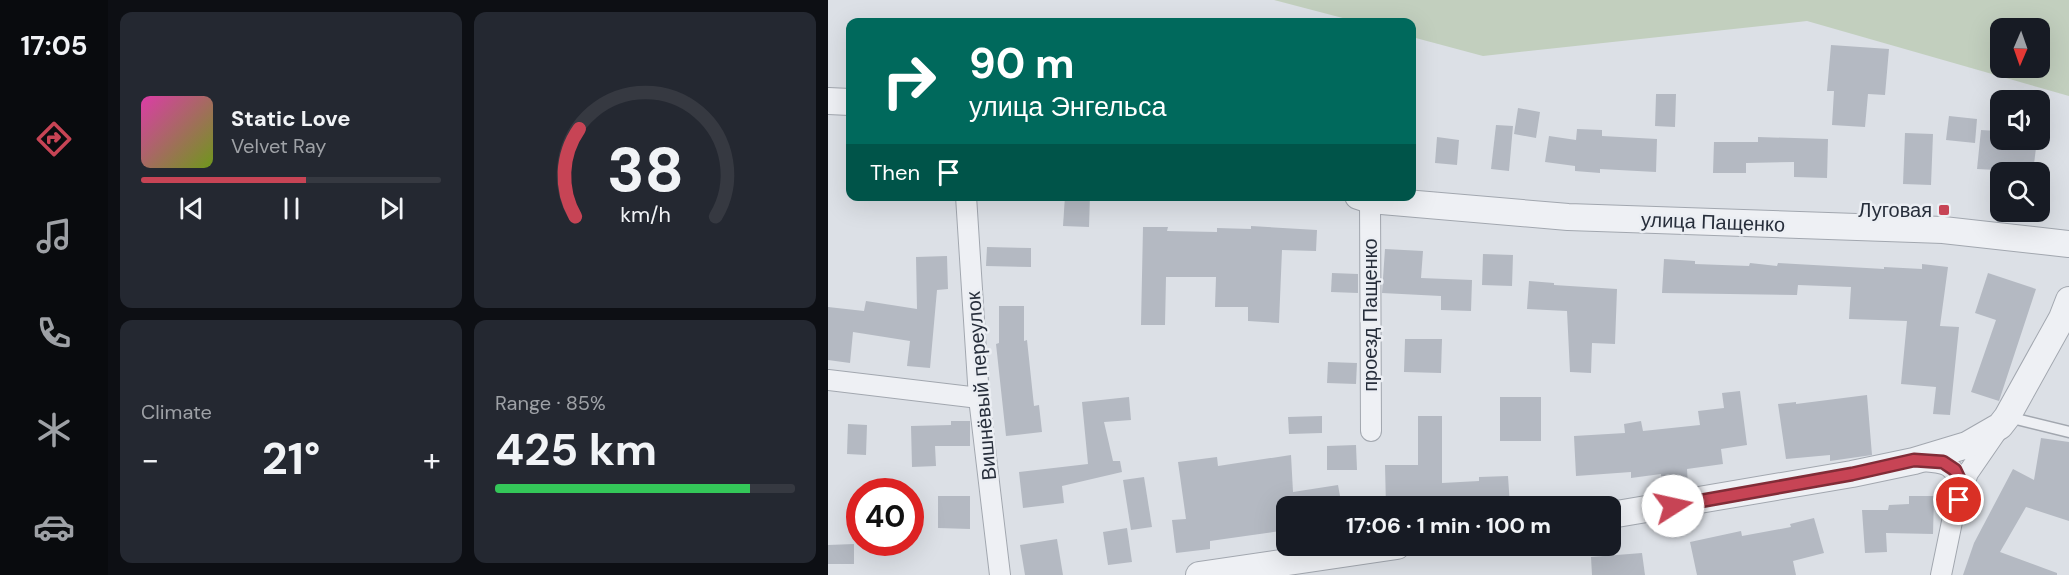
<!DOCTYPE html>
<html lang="en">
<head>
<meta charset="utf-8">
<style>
	body { margin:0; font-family:"DM Sans",sans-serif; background:#242831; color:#f1f3f6; height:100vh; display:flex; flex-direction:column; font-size:22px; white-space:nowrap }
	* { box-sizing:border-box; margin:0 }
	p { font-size:20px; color:#9ea1a6 }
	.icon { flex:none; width:33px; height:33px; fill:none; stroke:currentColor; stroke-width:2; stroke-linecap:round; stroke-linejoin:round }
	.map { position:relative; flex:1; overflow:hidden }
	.sheet { display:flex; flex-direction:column; gap:12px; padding:12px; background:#0d0f14; width:720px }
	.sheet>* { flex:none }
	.hud { position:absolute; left:18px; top:18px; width:570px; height:183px; border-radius:12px; box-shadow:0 6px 24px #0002; background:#00695c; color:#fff; overflow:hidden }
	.needle { width:39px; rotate:182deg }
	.controls { position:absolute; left:1162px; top:18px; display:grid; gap:12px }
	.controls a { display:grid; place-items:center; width:60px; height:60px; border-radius:12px; background:#171b24; box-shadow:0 6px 24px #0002; font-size:30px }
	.speed { position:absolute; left:18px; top:478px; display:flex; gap:12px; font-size:30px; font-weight:700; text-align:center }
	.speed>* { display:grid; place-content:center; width:78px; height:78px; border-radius:50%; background:#171b24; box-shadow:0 6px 24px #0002; line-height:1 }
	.speed .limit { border:9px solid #d22; background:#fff; color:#111 }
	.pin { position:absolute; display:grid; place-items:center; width:51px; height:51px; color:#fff; margin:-26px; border:3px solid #fff; border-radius:50%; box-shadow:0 2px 6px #0007 }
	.me { position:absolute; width:66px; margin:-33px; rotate:80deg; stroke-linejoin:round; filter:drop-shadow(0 0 4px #0008) }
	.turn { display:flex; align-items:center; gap:21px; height:126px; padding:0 24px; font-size:27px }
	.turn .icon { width:78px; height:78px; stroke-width:2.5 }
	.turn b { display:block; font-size:42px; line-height:51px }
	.then { display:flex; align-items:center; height:57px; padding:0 24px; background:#0003; gap:12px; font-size:22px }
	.big { font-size:45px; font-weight:700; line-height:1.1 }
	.sheet .card { flex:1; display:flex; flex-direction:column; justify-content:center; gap:9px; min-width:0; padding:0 21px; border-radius:12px; background:#242831 }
	.sheet .dial { align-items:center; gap:0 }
	.dial svg { height:156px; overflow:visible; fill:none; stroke:#363941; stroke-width:7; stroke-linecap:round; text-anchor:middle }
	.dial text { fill:#f1f3f6; stroke:none }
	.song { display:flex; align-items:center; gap:18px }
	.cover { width:72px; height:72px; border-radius:9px; background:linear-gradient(135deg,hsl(320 70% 55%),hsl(80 70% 35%)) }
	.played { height:6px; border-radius:3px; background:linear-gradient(90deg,#c74455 55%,#363941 55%) }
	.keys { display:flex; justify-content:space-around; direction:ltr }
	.heat { display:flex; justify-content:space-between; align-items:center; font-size:33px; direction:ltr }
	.charge { height:9px; border-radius:4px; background:linear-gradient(90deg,#34c759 85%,#363941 0) }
	.sheet .tiles { flex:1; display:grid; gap:12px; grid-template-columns:repeat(2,1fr) }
	.trip { position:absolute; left:448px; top:496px; width:345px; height:60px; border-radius:12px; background:#171b24; box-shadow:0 6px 24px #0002; font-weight:700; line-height:60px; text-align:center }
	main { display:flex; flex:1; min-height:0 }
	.tabs { display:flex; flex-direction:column; width:108px; justify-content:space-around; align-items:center; background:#090b0e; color:#9ea1a6 }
	.tabs .icon { width:42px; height:42px }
	.tabs .current { color:#c74455 }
	.tabs b { font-size:27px; color:#f1f3f6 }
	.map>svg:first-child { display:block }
</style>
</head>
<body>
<main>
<nav class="tabs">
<b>17:05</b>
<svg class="icon current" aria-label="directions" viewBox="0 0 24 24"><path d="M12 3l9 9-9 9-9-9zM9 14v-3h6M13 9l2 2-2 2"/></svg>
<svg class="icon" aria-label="music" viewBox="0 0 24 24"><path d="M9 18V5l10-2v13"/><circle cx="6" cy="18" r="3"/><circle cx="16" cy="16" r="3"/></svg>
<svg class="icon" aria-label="phone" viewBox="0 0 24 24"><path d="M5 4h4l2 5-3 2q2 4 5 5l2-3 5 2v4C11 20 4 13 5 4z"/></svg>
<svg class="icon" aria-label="climate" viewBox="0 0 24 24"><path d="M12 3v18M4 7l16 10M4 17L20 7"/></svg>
<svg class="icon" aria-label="car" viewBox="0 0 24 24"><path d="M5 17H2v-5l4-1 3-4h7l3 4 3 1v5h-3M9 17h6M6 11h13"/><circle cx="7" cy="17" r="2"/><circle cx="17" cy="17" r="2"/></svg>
</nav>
<section class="sheet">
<div class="tiles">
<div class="card">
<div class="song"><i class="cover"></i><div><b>Static Love</b><p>Velvet Ray</p></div></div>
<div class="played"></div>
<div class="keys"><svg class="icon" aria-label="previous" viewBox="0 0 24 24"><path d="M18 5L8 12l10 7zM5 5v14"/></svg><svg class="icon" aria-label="pause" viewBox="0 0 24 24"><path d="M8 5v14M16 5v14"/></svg><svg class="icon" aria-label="next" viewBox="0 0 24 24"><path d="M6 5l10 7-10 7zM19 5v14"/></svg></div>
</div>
<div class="card dial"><svg viewBox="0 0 100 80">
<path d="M14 69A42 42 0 1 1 86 69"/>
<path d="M14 69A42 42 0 0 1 16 24" stroke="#c74455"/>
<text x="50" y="56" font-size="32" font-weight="700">38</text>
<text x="50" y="72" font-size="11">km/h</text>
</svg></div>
<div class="card"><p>Climate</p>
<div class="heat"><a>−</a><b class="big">21°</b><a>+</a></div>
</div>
<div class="card"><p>Range · 85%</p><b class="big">425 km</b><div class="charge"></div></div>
</div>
</section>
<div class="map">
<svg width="1241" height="575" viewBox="0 0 1241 575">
	<rect width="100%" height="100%" fill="#dce0e6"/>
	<!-- green -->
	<path fill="#c2cfbe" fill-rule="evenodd" d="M446,0H1241V96L979,21L655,56L584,37V22H530ZM1173,28H1212V68H1173Z"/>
	<!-- building -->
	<g fill="#b4b9c2">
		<path d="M1003,45L1061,49L1057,95L1040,94L1037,127L1004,125L1006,91H999Z"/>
		<path d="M828,94H848L847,127L827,126Z"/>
		<path d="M690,108L712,112L708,138L686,134Z"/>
		<path d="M1121,116L1149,119L1147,143L1118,140Z"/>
		<path d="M668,125L685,126L681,171L663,169Z"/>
		<path d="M749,129L774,130V136L829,139L828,172L772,169V173L747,171V166L717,162L721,136L748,140Z"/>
		<path d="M1153,130L1169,131L1168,140H1209L1205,172L1149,169Z"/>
		<path d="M1077,133L1105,134L1103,185L1075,184Z"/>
		<path d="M609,137L631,140L629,165L607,163Z"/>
		<path d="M930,137L1000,139L999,178L966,177V162L918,163V173H885L886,142H930Z"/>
		<path d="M237,196H262L261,227L235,226Z"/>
		<path d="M423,226L489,230L488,251L454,250L451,323L420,321V307H387L388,277H338L337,325H313L315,227H340L339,231L389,232V228L423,229Z"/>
		<path d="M159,247L203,248V267L158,266Z"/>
		<path d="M557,249L595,251L593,278L644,280L643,311L613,310V296L554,293Z"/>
		<path d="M655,254L685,255L684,286L654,285Z"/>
		<path d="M119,256L120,289L109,290L102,368L79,366L82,341L25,332L22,363L0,360V307L36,311L38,301L89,309L88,257Z"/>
		<path d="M836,259L867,261V264L921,266L922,263L949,266L950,263L1056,269V267L1094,269V264L1120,267L1112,326L1131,327L1122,415L1105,414L1108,387L1073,384L1079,321L1021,319L1023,287L970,285L969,295L834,293Z"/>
		<path d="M504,273L530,274V293L503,292Z"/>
		<path d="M1160,273L1208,289L1171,401L1143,392L1168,320L1147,313Z"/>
		<path d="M701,281L726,283V285L789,289L787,344L764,343L763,373L742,372L739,311L699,309Z"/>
		<path d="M171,306H196V341L199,340L206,406L211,405L214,432L178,436L168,344L171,343Z"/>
		<path d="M577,339H614L613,373L576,372Z"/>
		<path d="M500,362L529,363L528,384L499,383Z"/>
		<path d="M912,391L919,445L893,449L895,464L859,469L860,486L834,488L833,474L803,478V472L748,476L746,436L797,433L796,424L813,421L815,431L872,425L870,411L896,408L894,393Z"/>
		<path d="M1039,395L1044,455L1002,461V455L958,459L950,404L968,402V404Z"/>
		<path d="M301,397L303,420L276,422L285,461H292L294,472L234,486L236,503L195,508L191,472L260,464L254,402Z"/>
		<rect x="672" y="397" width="41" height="44"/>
		<path d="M494,416V433L461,434L460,417Z"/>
		<path d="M590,416H614V483L651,481V477L680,476L682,506L558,507L557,465H590Z"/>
		<path d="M123,421H142V446H107L108,466L84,467L83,426L123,425Z"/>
		<path d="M20,424L39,425L38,455L19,454Z"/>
		<path d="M1213,438L1241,442V521L1198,507L1172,552L1229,573V575H1135L1146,543L1185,469L1206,480Z"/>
		<path d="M528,445L529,470H499V446Z"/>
		<path d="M463,455L465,492L510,485L514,507H459V530L382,541V549L348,553L344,520L358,519L350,462L389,457L390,466Z"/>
		<path d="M316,477L324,527L303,530L295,480Z"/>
		<path d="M110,496H142V529L110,528Z"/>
		<path d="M1081,496H1106L1105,534L1058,533L1059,552L1037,553L1034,510H1060L1061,505L1081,504Z"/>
		<path d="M986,518L996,553L965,561L968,575H869L862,542L913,531L914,536L963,527L962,524Z"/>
		<path d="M299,528L304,562L280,565L275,532Z"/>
		<path d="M229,539L235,575H197L192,545Z"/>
		<path d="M26,544V564H0V545Z"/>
		<path d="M814,553L817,575H764L763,557Z"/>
	</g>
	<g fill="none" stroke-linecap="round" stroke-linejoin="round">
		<!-- service casing -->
		<g stroke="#a2a7af" stroke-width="13">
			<path id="service" d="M1180,417L1241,432"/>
		</g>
		<!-- minor casing -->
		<g stroke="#a2a7af" stroke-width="22">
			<g id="minor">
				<path d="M138,196L151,398L172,575"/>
				<path d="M542,200L543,431"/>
				<path d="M0,380L151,398"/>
				<path d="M1094,461C1120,463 1124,464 1135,487"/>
				<path d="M1113,575L1126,512L1140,473L1171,428"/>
			</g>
		</g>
		<!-- tertiary casing -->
		<g stroke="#a2a7af" stroke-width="28">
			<g id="tertiary">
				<path d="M0,101L22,102"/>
				<path d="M530,196L542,200L740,217L1115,230L1241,244"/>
				<path d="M783,515L1024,474L1086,461L1139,445L1172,426L1179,417L1234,318L1241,300"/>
				<path d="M371,575L569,546"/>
			</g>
		</g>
		<!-- service -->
		<use href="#service" stroke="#eef0f4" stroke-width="10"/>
		<!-- minor -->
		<use href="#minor" stroke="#eef0f4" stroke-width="20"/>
		<!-- tertiary -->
		<use href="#tertiary" stroke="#eef0f4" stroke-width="26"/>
	</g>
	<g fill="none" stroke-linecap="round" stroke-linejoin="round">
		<!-- route casing -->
		<g stroke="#812c37" stroke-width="15">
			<path id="route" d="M845,506L1024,474L1086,460L1115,462L1127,470L1135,487L1131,500"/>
		</g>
		<!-- route -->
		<use href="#route" stroke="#c74455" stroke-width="10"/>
	</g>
	<!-- markers -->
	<rect fill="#c74455" stroke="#ebeef3" stroke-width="2" x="1110" y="204" width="12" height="12" rx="3"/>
	<g text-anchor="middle" stroke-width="5" stroke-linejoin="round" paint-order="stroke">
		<!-- poi labels -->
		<g font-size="20" fill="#272e3b" stroke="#ebeef3" text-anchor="end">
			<text x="1104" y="217">Луговая</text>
		</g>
		<!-- street labels -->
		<g font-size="20" fill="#272e3b" stroke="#ebeef3">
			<text transform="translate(885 222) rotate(2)" y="7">улица Пащенко</text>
			<text transform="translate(542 315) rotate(-90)" y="7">проезд Пащенко</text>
			<text transform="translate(153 386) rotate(-95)" y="7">Вишнёвый переулок</text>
		</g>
	</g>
</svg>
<div class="controls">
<a><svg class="needle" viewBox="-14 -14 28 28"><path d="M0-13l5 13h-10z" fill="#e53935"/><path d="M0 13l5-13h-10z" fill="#9ea1a6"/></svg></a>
<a><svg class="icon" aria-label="sound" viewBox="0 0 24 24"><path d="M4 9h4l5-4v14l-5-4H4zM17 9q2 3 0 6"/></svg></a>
<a><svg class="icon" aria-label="search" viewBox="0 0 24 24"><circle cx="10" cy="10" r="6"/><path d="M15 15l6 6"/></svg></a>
</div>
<div class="speed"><div class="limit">40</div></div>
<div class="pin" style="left:1131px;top:500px;background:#d93025"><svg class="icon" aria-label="arrive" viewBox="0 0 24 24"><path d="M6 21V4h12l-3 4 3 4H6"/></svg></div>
<svg class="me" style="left:845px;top:506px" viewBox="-20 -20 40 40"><circle r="19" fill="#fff"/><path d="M0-13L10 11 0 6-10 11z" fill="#c74455"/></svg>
<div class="trip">17:06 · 1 min · 100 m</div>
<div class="hud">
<div class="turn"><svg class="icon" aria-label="right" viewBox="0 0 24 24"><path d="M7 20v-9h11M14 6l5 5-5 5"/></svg><div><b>90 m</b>улица Энгельса</div></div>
<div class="then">Then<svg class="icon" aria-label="arrive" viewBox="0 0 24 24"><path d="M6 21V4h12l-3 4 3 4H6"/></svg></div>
</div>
</div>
</main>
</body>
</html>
